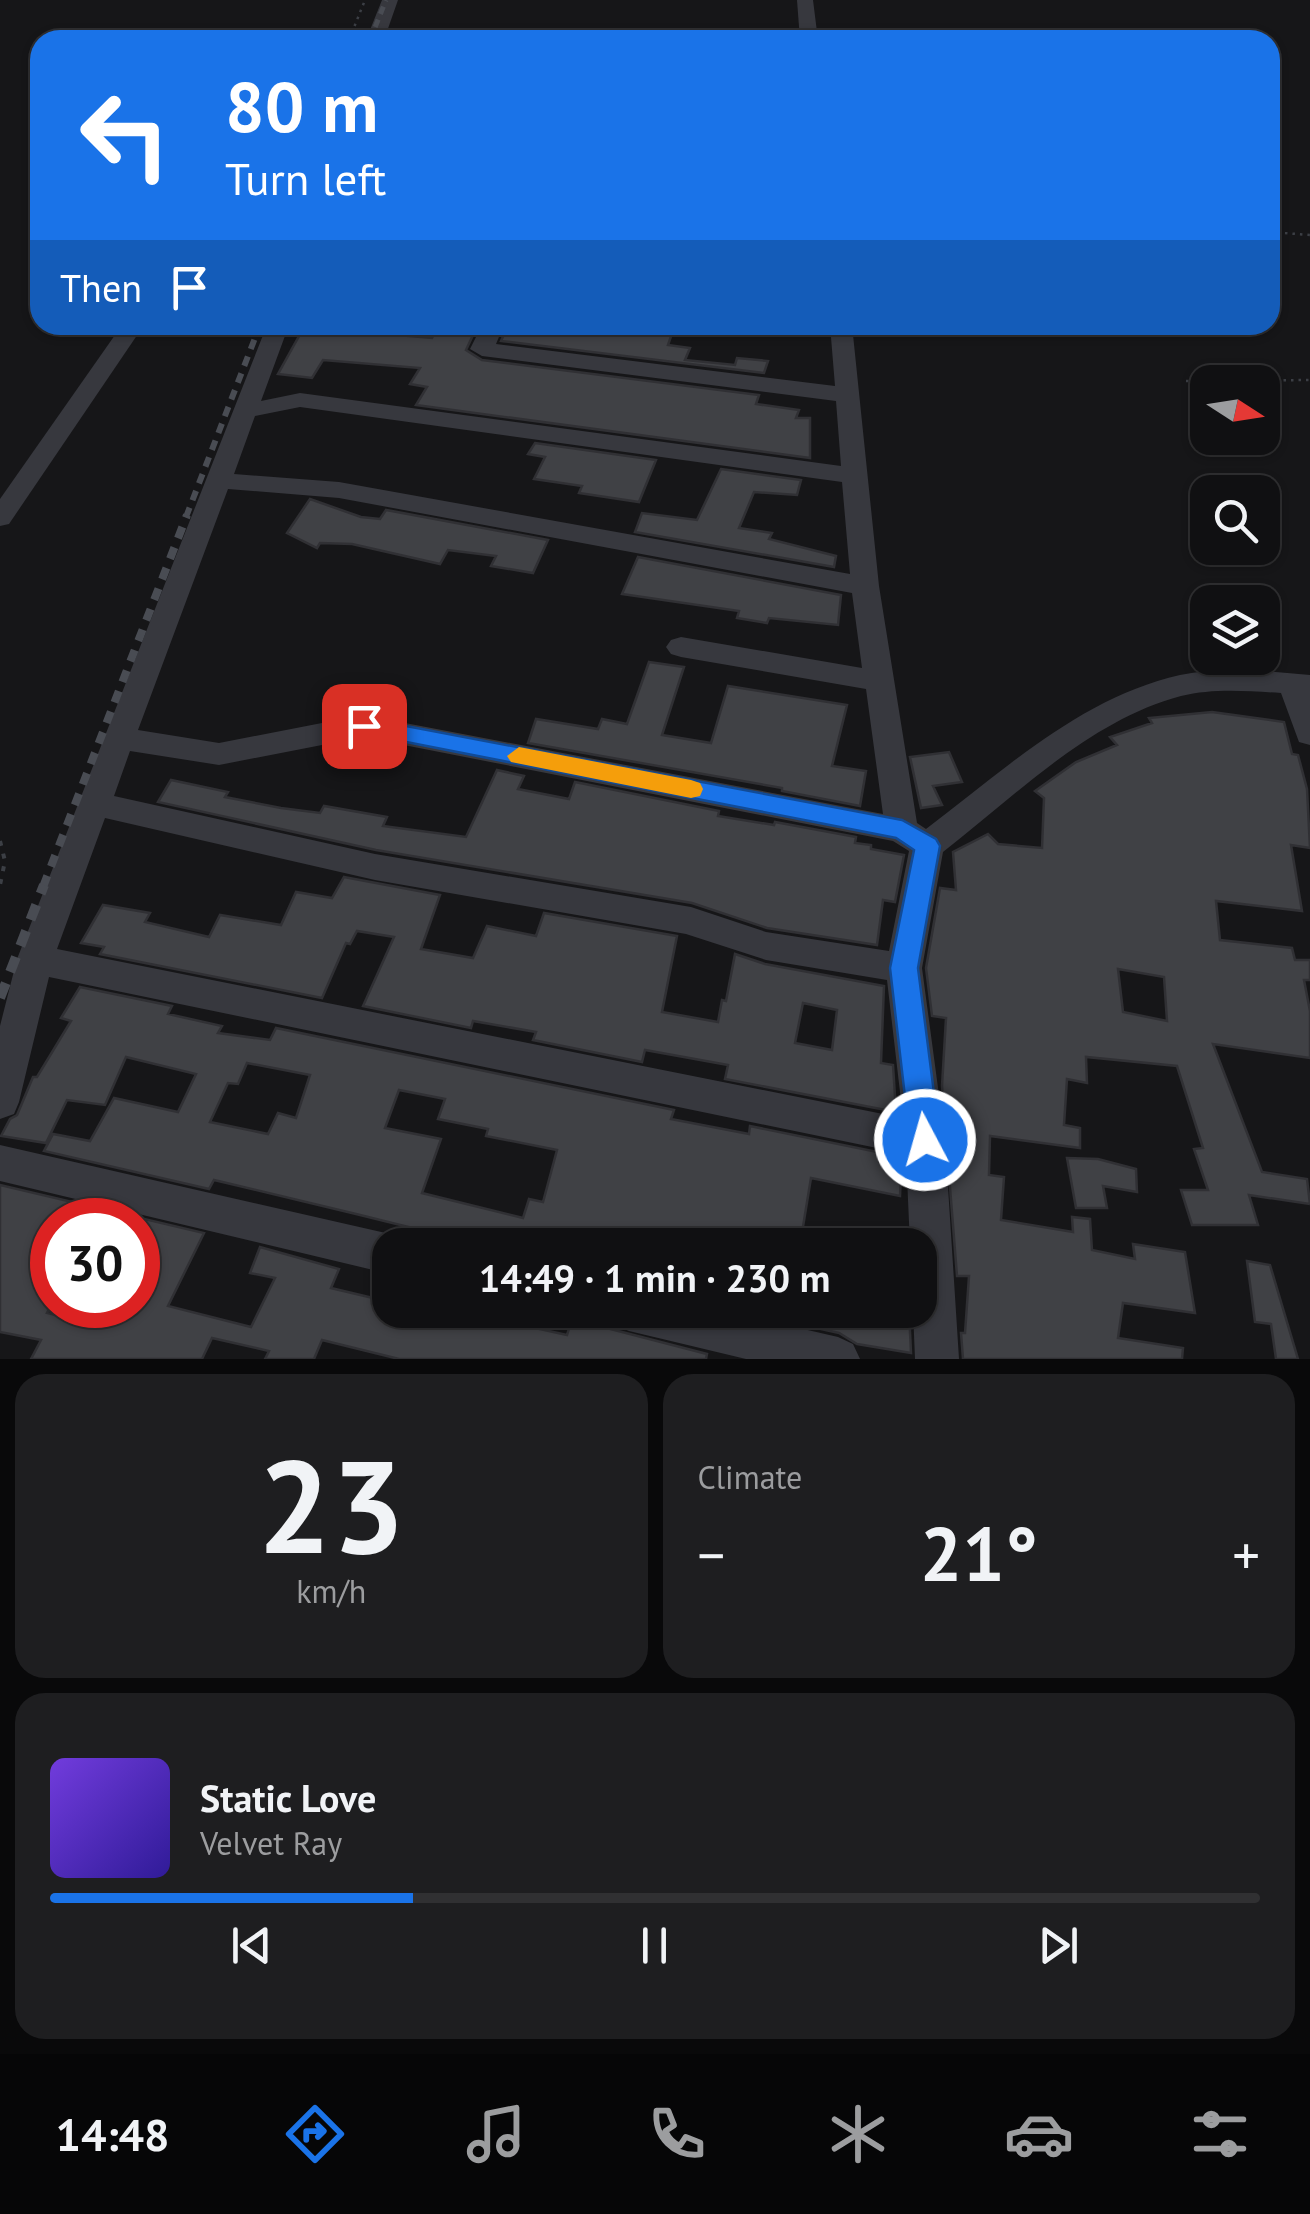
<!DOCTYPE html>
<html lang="en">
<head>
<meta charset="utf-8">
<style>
	body { margin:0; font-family:"PT Sans",sans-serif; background:#1e1e20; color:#f1f3f6; height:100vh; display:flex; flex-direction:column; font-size:38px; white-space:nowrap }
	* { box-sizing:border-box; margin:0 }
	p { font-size:32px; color:#9c9d9f }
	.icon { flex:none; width:55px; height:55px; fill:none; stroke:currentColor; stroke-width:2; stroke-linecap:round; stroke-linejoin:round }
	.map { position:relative; height:1359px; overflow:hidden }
	.details { display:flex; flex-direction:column; gap:15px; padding:15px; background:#09090a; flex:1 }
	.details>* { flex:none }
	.guide { position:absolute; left:30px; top:30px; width:1250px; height:305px; border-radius:30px; box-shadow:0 2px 8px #0004,0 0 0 2px #303032; background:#1a73e8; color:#fff; overflow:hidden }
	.needle { width:65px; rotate:102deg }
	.fabs { position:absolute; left:1190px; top:365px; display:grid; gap:20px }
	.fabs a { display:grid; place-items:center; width:90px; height:90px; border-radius:20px; background:#101012; box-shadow:0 2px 8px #0004,0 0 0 2px #303032; font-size:50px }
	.speed { position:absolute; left:30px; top:1198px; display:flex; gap:20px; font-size:50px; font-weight:700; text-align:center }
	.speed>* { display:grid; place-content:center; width:130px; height:130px; border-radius:50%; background:#101012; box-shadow:0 2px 8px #0004,0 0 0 2px #303032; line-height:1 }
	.speed .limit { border:15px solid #d22; background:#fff; color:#111 }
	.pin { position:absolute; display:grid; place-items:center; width:85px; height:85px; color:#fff; margin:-42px; border-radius:20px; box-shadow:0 5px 15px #0006 }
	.me { position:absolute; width:110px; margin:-55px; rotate:354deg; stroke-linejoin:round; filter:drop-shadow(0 0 8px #0008) }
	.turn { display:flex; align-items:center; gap:35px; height:210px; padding:0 30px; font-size:45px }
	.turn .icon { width:130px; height:130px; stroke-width:2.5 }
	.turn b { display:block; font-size:70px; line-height:85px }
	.then { display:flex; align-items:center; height:95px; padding:0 30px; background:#0003; gap:20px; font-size:38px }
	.big { font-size:75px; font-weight:700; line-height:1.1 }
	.details .tile { flex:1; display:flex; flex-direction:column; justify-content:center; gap:15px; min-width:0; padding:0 35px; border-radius:30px; background:#1e1e20 }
	.details .dial { align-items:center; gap:0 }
	.dial b { font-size:130px; line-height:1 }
	.song { display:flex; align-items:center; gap:30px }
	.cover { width:120px; height:120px; border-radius:15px; background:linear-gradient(135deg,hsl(260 70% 55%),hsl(250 70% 35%)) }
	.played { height:10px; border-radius:5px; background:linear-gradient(90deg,#1a73e8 30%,#303032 30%) }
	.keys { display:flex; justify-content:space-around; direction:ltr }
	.heat { display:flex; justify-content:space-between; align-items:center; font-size:55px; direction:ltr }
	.details .tiles { flex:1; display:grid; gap:15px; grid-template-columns:1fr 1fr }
	.tile:last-child { grid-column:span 2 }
	.trip { position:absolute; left:372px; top:1228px; width:565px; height:100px; border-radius:30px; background:#101012; box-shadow:0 2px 8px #0004,0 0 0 2px #303032; font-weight:700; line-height:100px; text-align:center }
	.dock { display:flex; height:160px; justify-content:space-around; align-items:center; background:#060607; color:#9c9d9f }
	.dock .icon { width:70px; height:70px }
	.dock .on { color:#1a73e8 }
	.dock b { font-size:45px; color:#f1f3f6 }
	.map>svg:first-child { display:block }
</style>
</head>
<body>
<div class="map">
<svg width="1310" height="1359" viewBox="0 0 1310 1359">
	<rect width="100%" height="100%" fill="#161618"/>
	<!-- building -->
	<g fill="#404145" stroke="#303034" stroke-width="2.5" fill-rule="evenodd">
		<path d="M508,325H675L668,345L690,348L685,360L735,365L737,358L768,361L764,373L501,341Z"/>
		<path d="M304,327L432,338L436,330L474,333L466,350L482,360L759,395L756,404L799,410L796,418H810V458L416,405L427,387L410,384L420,368L323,360L312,378L278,374Z"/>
		<path d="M535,443L656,460L639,502L579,493L582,486L534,479L545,457L528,454Z"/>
		<path d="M721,469L801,480L797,495L754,492L739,528L772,533L769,539L836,556L834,567L635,532L642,513L697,520Z"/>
		<path d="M310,499L361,517L380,519L386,510L548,540L533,573L491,566L496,556L448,550L440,564L352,544L320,543L317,548L287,533Z"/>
		<path d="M638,557L841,595L838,625L769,618L767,623L737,618L739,611L622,594Z"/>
		<path d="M649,662L684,667L662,735L711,743L728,686L847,705L832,766L866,771L860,806L782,791V788L528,743L536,719L598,729L602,719L627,724Z"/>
		<path d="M1212,712L1284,722L1292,754L1298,755L1307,789L1310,848L1291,845L1302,911L1216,901L1220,940L1292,948L1295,960H1310V980H1304L1310,1011V1058L1213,1044L1262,1172L1307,1179L1310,1204L1249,1195L1258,1225H1192L1181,1190H1208L1194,1149L1203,1148L1177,1066L1086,1057L1087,1083L1067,1079L1064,1125L1080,1128V1148L990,1136L989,1175L1004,1177L1001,1220L1073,1232L1072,1217L1090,1219L1092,1250L1135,1259L1133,1244L1185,1252L1195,1313L1123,1303L1118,1338L1183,1348L1182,1359H963L961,1333H965L969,1276H957L942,1086L946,1018L932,1016L926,968L940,888L956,890L953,852L988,834L998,844L1042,848L1044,798L1035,791L1076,762L1117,745L1110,737L1152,723L1149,718ZM1118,969L1164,977L1167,1021L1123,1012Z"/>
		<path d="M949,752L962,782L933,786L942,805L921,808L910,757Z"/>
		<path d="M497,770L524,776L518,789L569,799L575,782L719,811L718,816L774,825L775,822L856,837L855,843L871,845V849L904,855L895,902L883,900L877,945L767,928L692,903L376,850L158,802L171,780L228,792L225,797L281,808L320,813L324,806L387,817L383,826L466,837Z"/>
		<path d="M344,877L440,895L421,949L473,958L487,926L536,936L544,913L677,936L662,1012L718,1022L722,1000L726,1001L735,954L765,964L884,986L881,1063L893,1065L896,1112L725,1079L728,1065L645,1050L642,1062L533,1040L536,1032L473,1021L471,1028L363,1006L394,937L357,931L350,944L346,943L322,998L100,954L104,947L81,943L103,905L150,913L145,922L209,937L220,915L281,925L296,892L332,898ZM803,1003L837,1010L832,1050L795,1043Z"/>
		<path d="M80,987L172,1006L168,1014L222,1026L218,1033L270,1040L276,1028L674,1110L671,1119L749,1134L750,1126L902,1157L900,1196L811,1178L801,1239L755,1228L752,1245H428L433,1233L356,1214L214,1180L209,1189L44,1151L53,1134L90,1141L114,1098L178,1112L196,1074L126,1057L105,1105L67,1100L46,1143L1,1136L10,1119L17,1115L33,1077H37L71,1021L61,1018ZM247,1063L310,1075L296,1118L278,1113L268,1134L210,1122L228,1083L238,1084ZM399,1090L445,1099L438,1119L488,1129L486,1136L557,1150L543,1202L529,1199L523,1218L422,1193L441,1139L385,1128Z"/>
		<path d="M1067,1158L1098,1159L1136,1169L1137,1192L1103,1186L1107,1208H1076Z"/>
		<path d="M0,1185L204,1233L168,1306L251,1327L275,1278L250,1273L260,1247L339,1269L331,1288L390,1302V1310H483L481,1316L567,1335L572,1319L707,1354L706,1359H399L322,1340L314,1359H265L269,1351L212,1338L202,1359H31L41,1340L0,1332ZM52,1220H138V1305H104L94,1324L47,1313L52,1303Z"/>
		<path d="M1247,1261L1270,1265L1298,1359H1276L1271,1324L1255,1322Z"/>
		<path d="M753,1310H909L911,1353L857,1344L839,1333L753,1314Z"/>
	</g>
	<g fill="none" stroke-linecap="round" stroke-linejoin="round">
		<!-- path-far1 -->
		<g stroke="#3c3f45" stroke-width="2.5" stroke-dasharray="2.5 5" stroke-linecap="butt">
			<path d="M349,40L365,0"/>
			<path d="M1270,232L1310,235"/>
			<path d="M1186,381L1310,380"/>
		</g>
		<!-- path -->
		<path stroke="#3c3f45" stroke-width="4" stroke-dasharray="5 8" stroke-linecap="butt" d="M0,841L5,861L0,885"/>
		<!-- minor -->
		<g fill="#37383e" fill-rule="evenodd">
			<path d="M382,0H398L384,40H366Z"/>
			<path d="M797,0H813L818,40H800Z"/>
			<path d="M122,325H144L9,524L0,526V499Z"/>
			<path d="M267,325H289L261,401L300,393L841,466L836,401L482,356L470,349L482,325H504L496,344L835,386L830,325H852L879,586L917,823L926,829C1004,770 1082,697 1180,675C1222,666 1267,671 1310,675V745L1299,742L1281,693C1248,691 1213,688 1181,696C1090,720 1015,796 943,852L922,968L945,1140L959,1359H915L913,1310H920V1245H910L906,1154L49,977L19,1102L14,1114L0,1119V1026L17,959ZM300,407L842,482L850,574L339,482L234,474L255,416ZM228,489L339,498L852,593L862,668L681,637L671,640L666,647L671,654L681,657L866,689L883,814L363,715L219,743L138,730ZM363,737L893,841L909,851L889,951L766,932L691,907L375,854L114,796L130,751L219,765ZM105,818L375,880L686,934L766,960L887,980L903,1118L57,949Z"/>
			<path d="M0,1145L390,1234L405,1240L407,1245H390V1274L0,1181Z"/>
			<path d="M608,1310H720L838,1337L853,1344L860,1359H746L629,1331L614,1325Z"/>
		</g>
		<!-- rail-far3 -->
		<path stroke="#494c53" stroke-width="5" stroke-dasharray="8 6" stroke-linecap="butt" d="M370,40L386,0"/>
		<!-- rail-far2 -->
		<path stroke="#494c53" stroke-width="6" stroke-dasharray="10 8" stroke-linecap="butt" d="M186,517L260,325"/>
		<!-- rail-far1 -->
		<path stroke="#494c53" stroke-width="8" stroke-dasharray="12 10" stroke-linecap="butt" d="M43,887L187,515"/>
		<!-- rail -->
		<path stroke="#494c53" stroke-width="10" stroke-dasharray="16 12" stroke-linecap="butt" d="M0,998L44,885"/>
	</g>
	<!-- route -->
	<path fill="#1a73e8" stroke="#114b97" stroke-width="2.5" d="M364,718L902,820L936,839L940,846L918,968L940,1140L936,1149L925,1153L914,1149L910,1140L890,968L914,850L896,838L355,732L352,726L355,720Z"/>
	<!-- slow -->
	<path fill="#f59e0b" d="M519,747L691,780L700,783L703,789L700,796L691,798L511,762L507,756Z"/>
</svg>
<div class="fabs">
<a><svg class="needle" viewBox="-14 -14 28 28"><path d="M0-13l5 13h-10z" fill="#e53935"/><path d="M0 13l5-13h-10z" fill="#9c9d9f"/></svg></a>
<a><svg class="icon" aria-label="search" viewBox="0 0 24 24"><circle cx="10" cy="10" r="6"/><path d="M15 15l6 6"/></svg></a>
<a><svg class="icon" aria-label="layers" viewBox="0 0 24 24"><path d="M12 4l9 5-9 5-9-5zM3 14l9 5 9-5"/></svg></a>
</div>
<div class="speed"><div class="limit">30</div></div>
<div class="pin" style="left:364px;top:726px;background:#d93025"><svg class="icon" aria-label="arrive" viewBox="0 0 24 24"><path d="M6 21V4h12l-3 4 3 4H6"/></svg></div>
<svg class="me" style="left:925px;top:1140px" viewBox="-20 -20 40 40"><circle r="17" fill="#1a73e8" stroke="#fff" stroke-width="3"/><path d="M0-11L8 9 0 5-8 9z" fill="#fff"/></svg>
<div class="trip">14:49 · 1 min · 230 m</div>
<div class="guide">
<div class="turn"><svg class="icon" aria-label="left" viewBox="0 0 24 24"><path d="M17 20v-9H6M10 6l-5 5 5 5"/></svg><div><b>80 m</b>Turn left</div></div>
<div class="then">Then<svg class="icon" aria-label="arrive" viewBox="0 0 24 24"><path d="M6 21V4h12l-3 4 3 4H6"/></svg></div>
</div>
</div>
<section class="details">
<div class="tiles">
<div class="tile dial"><b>23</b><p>km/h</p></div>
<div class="tile"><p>Climate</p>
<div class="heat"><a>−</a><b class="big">21°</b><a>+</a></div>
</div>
<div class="tile">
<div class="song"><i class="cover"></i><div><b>Static Love</b><p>Velvet Ray</p></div></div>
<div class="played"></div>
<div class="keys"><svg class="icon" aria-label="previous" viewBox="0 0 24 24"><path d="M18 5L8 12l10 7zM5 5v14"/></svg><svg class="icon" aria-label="pause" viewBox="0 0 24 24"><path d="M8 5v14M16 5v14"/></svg><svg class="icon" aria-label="next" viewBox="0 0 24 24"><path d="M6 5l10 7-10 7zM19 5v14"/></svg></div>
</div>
</div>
</section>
<nav class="dock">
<b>14:48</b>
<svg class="icon on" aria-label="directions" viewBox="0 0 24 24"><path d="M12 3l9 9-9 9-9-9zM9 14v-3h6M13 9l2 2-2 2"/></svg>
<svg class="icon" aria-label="music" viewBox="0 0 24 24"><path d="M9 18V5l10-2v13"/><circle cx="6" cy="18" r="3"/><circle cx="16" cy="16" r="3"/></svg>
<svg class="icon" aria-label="phone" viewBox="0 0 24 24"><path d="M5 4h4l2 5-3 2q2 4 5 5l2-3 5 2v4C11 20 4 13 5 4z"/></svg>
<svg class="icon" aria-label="climate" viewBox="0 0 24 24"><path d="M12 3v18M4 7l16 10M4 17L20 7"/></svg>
<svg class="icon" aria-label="car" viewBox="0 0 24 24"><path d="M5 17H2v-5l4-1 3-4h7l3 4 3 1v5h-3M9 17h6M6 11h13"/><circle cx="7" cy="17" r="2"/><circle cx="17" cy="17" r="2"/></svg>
<svg class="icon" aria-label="filters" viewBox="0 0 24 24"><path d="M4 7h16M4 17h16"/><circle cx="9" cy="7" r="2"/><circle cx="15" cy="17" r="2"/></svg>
</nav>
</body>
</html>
